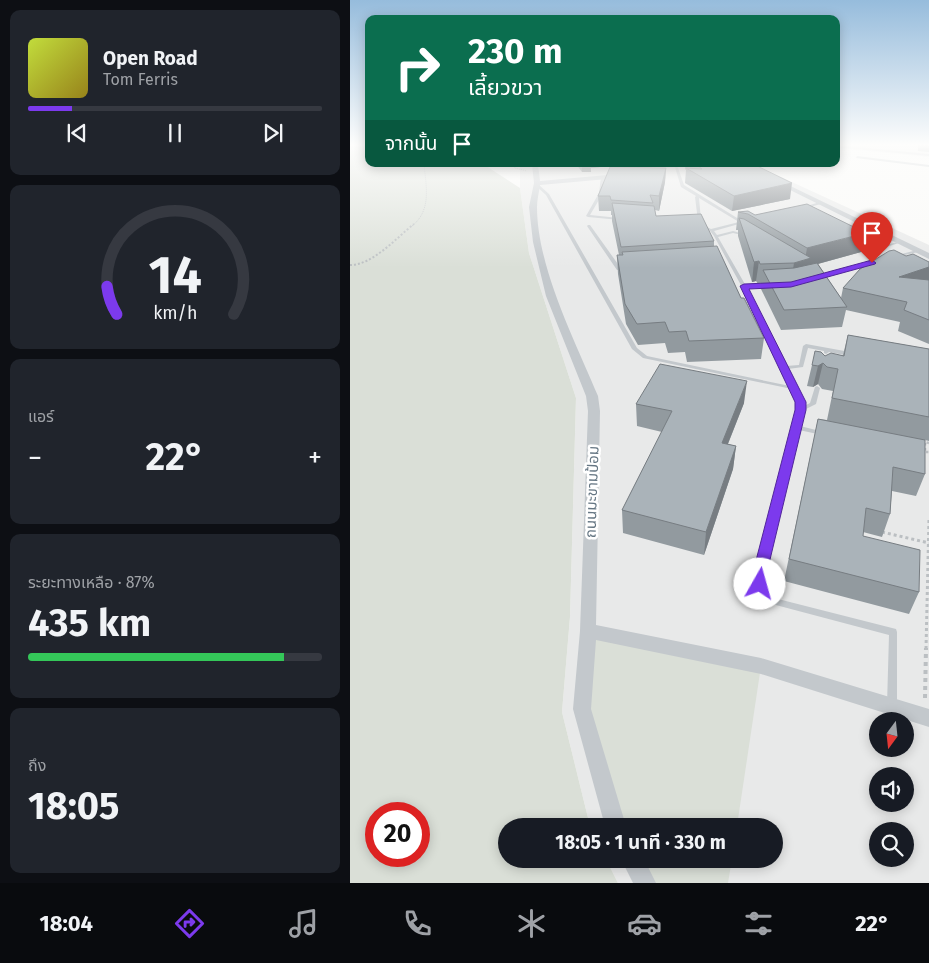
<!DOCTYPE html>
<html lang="th">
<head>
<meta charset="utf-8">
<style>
	body { margin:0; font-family:"Fira Sans","Noto Sans Thai",sans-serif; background:#20242c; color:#f1f3f6; height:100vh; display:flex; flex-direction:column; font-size:19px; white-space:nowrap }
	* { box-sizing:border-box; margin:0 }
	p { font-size:16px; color:#9ea1a6 }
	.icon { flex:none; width:28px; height:28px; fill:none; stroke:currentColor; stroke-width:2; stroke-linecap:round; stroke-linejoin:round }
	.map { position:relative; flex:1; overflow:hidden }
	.panel { display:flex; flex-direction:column; gap:10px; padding:10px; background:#0d0f14; width:350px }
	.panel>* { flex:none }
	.banner { position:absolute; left:15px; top:15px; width:475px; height:152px; border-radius:10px; box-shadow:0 2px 12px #0003; background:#0b6e4f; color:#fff; overflow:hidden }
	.needle { width:32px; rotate:195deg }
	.buttons { position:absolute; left:519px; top:712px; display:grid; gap:10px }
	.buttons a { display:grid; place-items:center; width:45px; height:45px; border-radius:50%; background:#171b24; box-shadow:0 2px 12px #0003; font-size:25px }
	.speed { position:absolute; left:15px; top:802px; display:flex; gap:10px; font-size:25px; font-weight:700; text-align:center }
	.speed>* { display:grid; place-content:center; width:65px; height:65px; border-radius:50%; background:#171b24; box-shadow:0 2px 12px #0003; line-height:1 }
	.speed .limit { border:8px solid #d22; background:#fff; color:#111 }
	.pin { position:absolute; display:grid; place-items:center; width:42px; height:42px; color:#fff; margin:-51px -21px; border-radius:50% 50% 50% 0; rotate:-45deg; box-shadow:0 0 5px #0007 }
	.pin .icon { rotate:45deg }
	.me { position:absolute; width:55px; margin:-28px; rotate:7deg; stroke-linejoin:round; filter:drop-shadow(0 0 4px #0008) }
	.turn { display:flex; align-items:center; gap:18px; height:105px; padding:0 20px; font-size:22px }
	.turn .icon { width:65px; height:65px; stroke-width:2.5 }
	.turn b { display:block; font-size:35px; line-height:42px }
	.then { display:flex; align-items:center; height:48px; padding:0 20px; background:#0003; gap:10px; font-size:19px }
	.big { font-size:38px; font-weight:700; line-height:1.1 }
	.panel .tile { flex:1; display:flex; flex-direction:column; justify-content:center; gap:8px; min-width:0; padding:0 18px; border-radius:10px; background:#20242c }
	.panel .dial { align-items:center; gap:0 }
	.dial svg { height:130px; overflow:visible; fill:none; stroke:#363941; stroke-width:7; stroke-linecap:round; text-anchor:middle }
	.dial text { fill:#f1f3f6; stroke:none }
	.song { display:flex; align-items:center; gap:15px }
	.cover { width:60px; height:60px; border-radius:8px; background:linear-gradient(135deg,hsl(70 70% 55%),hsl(50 70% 35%)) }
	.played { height:5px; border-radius:2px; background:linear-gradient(90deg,#7c3aed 15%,#363941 15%) }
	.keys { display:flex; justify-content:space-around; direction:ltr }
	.heat { display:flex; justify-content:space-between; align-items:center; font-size:28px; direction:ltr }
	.charge { height:8px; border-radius:4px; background:linear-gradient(90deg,#34c759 87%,#363941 0) }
	.trip { position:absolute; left:148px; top:818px; width:285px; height:50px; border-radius:25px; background:#171b24; box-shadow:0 2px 12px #0003; font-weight:700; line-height:50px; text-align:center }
	.tab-bar { display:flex; height:80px; justify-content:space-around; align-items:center; background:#090b0e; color:#9ea1a6 }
	.tab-bar .icon { width:35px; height:35px }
	.tab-bar .current { color:#7c3aed }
	.tab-bar b { font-size:22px; color:#f1f3f6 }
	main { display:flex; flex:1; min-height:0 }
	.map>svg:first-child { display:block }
</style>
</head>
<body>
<main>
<section class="panel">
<div class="tile">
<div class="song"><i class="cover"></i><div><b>Open Road</b><p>Tom Ferris</p></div></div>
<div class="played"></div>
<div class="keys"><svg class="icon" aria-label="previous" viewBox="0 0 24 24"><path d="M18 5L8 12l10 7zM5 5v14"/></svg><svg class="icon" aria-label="pause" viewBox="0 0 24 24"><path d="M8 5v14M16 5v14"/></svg><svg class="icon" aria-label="next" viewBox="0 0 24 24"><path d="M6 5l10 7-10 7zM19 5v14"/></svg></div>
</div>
<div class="tile dial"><svg viewBox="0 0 100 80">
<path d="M14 69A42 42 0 1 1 86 69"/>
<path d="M14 69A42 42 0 0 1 8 52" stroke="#7c3aed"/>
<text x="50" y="56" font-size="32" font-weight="700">14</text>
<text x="50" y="72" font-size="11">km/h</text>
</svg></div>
<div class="tile"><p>แอร์</p>
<div class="heat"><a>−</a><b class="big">22°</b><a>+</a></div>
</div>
<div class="tile"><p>ระยะทางเหลือ · 87%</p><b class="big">435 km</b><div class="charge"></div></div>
<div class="tile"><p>ถึง</p><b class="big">18:05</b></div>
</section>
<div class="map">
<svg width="579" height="883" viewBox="0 0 579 883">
	<rect width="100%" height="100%" fill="#fafaf8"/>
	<!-- built -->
	<g fill="#e8e9e9" fill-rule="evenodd">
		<path d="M486,144H579V157L486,148Z"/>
		<path d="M170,164H403L579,245V883H268L256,859H424V826H240L212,712L220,617L226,398L179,253L170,188ZM528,721H555V749H528ZM528,776H555V804H528ZM528,831H555V859H528Z"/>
	</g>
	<!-- green -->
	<g fill="#dadfd7" fill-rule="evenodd">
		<path d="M0,144H19V164H133L170,188L179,253L226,398L220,617L212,712L240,826H156V859H256L268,883H0ZM26,814H69V856H26Z"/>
		<path d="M238,631L411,666L387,826H265L232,709Z"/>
		<path d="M282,859H382L378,883H295Z"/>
	</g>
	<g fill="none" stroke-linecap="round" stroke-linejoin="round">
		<!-- path-far4 -->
		<g stroke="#bbbfc2" stroke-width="1" stroke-dasharray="1 1" stroke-linecap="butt">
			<path d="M161,164L165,168L177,171"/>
			<path d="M62,226C82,210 76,186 74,164"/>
		</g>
		<!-- path-far3 -->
		<path stroke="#bbbfc2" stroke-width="2" stroke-dasharray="2 2" stroke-linecap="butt" d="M0,265C23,265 46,238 64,224"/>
		<!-- path-far2 -->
		<path stroke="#bbbfc2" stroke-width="2.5" stroke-dasharray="2.5 2.5" stroke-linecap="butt" d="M579,443L575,442V452H579"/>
		<!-- path-far1 -->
		<g stroke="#bbbfc2" stroke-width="3" stroke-dasharray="3 3" stroke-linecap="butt">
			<path d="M532,532L579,543"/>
			<path d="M576,649L579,518"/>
		</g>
		<!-- path -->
		<path stroke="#bbbfc2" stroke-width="4" stroke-dasharray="4 4" stroke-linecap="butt" d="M575,698L576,648"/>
		<!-- service -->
		<g fill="#c3c8cc" fill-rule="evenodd">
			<path d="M486,145L579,154V156L486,147Z"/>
			<path d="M507,156L579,165V167L506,158Z"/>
			<path d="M324,164L327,165L334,185L392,221L396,222L364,231L367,235L383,231L398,235L396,236L383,233L368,237L396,286H418L420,287L418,288H397L436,366L449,365L453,346L456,344L500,352L503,354L500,356L479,352L476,354L474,353V351L458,348L453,367L438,369L454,401V406L460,403L465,387L467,386L470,388L466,404L454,410L450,426L474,432L475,433L472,435L449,430L414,572V583L428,599L546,629L547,632V705L545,708L542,709L539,708L537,705L539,635L422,604L406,584V572L448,409V401L442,389L293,358L282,349L196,195L185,185L188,184L199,194L287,348L297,356L440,386L392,287L364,236L360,231L349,225L352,224L361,229L389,222L349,198L351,220L348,221L345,197L346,196L331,187Z"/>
			<path d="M253,176L255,177L253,193L240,215L269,218H270V220L238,217L236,216L249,193L251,177Z"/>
			<path d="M470,202H471V204L452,209L450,208Z"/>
			<path d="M238,225H240L270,267H276V269L267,270L237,226Z"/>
			<path d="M507,238H509L527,248L550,241L552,242L527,250L507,240Z"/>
			<path d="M567,250H568V252L546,257L544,256Z"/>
			<path d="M523,261L527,262L472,279L468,278Z"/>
		</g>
		<!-- minor -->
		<g fill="#c3c8cc" fill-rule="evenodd">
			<path d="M182,164H188L190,181L269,174L312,164H364L361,166L312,168L269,178L190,185C189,192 187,200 187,207C187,267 225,341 248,396L250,411L246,625L411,658L579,709V727L411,674L246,640L241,709L276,826H255L223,709L230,631L238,411L236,396L196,296L183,242L179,207L184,183Z"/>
			<path d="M426,181H430L579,253V259L426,183Z"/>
			<path d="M271,859H294L306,883H283Z"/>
		</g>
	</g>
	<!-- wall -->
	<g fill="#929a9f">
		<path d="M568,144H579V152L568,151Z"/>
		<path d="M226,164H281L241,168V172H232Z"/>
		<path d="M335,164H403L440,199L382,211L335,183L336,170L335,169Z"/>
		<path d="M316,168L315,182L309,211L305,210L306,216L364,241V246L391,298L414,338L411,359L337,362L335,352L318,353L315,343L288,345L276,324L268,274L267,255H269L262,221V215H261V211H249L248,196Z"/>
		<path d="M388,212L405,215L511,252L468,264L491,298L493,288L556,256L579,262V344L548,331L550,322L496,310L492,327L431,330L411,289V283L408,284L406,281L402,282L388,236V230H386Z"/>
		<path d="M498,335L579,349V441L575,440V474L566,496L542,491L540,514L532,537L513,532V536L569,592L559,614L434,581L468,419L477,420L483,391L472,389L468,384L463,387L457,386L462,365L475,356L493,355Z"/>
		<path d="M394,403L378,444L386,446L383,469L354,555L273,533L272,510L312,432L287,426L286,404Z"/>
	</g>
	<!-- shaded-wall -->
	<g fill="#777d82">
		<path d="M232,164H240L241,172H232Z"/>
		<path d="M240,164H281L241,168Z"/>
		<path d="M316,168L315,182L309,211V196Z"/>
		<path d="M442,183L440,199L382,211L384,196Z"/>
		<path d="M516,233L511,252L460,266L441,282L444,263L455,260L457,248Z"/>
		<path d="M409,261L406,281L402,282L404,262Z"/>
		<path d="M579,267V283L549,277Z"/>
		<path d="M473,363L468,384L463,387L468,366Z"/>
		<path d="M397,381L394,403L369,466L372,443Z"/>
		<path d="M386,446L383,469L354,555L356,532Z"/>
	</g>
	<!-- building -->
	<g fill="#aab3b9" stroke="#777d82">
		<path d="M346,164H403L442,183L384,196L336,168L352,169Z"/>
		<path d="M260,167L316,168L309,196L300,195L303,203L261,200L260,196H248Z"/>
		<path d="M262,203L304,206L306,216L351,214L364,241L271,247Z"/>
		<path d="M457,204L516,233L457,248L398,214L388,212L398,211L405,215Z"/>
		<path d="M389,218L394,219L461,258L444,263L410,264L409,261L404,262Z"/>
		<path d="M367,246L391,298H394L414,338L339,341L336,331L319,332L315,322L287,324L275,304L267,255H273L272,252Z"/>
		<path d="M544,250L556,256L563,254L579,262V267L549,277L579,280V320L554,310L557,302L493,288L510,269L539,251Z"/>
		<path d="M467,263L497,307L434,310L413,270L444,268Z"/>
		<path d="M498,335L579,349V417L482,398L488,369L477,367L473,363L468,366L462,365L465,351L471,352L475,356L481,353L494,356Z"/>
		<path d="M310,364L397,381L372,443L386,446L356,532L272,510L322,411L286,404Z"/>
		<path d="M468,419L575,440V474L543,467L540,514L516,508L513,536L570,550L569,592L439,559Z"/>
	</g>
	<!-- sky -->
	<linearGradient id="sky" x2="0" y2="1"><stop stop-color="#96bcdc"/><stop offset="0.54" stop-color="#fdfdfc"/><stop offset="1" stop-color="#fdfdfc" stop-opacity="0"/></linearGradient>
	<rect width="579" height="268" fill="url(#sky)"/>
	<!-- route -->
	<path fill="#7c3aed" stroke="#51269a" d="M522,260L526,263L525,264L441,287L399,289L456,402V410L417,572V584L415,588L410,589L405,588L403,572L445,410V402L390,286L394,284L441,282Z"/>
	<g text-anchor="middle" stroke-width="5" stroke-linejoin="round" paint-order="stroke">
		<!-- street labels -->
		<g font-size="15" fill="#657683" stroke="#fff">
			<text transform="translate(242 492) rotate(-88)" y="5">ถนนมะขามป้อม</text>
		</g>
	</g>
</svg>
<div class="buttons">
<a><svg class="needle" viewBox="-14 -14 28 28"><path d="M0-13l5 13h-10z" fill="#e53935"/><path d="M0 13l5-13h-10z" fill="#9ea1a6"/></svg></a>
<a><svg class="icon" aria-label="sound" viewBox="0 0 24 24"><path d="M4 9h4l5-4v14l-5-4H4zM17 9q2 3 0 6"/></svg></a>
<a><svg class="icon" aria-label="search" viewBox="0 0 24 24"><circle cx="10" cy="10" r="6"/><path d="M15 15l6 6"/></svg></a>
</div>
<div class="speed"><div class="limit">20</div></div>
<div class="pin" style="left:522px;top:263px;background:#d93025"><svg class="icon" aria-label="arrive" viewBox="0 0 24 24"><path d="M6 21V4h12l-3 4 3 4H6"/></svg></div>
<svg class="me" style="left:410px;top:584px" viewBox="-20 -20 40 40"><circle r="19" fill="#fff"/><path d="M0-13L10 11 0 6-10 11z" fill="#7c3aed"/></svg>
<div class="trip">18:05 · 1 นาที · 330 m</div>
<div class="banner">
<div class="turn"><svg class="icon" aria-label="right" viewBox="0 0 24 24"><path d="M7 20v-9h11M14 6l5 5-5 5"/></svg><div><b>230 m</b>เลี้ยวขวา</div></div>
<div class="then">จากนั้น<svg class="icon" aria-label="arrive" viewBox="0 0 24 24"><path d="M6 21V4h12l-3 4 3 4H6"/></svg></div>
</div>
</div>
</main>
<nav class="tab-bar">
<b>18:04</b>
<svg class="icon current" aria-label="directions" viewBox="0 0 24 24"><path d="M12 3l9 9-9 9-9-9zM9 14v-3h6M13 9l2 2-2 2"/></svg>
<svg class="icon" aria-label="music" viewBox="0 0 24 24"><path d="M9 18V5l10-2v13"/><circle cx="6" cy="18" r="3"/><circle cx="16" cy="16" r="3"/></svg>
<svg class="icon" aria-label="phone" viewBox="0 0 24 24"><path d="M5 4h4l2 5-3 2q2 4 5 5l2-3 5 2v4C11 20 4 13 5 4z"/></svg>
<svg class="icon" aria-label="climate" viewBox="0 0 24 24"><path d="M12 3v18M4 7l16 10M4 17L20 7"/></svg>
<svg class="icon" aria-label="car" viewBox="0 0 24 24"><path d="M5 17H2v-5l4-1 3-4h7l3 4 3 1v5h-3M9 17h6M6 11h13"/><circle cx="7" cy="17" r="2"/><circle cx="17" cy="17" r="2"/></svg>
<svg class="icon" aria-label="filters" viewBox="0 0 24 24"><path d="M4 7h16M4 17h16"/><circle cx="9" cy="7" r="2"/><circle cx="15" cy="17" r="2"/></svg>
<b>22°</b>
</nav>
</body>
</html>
